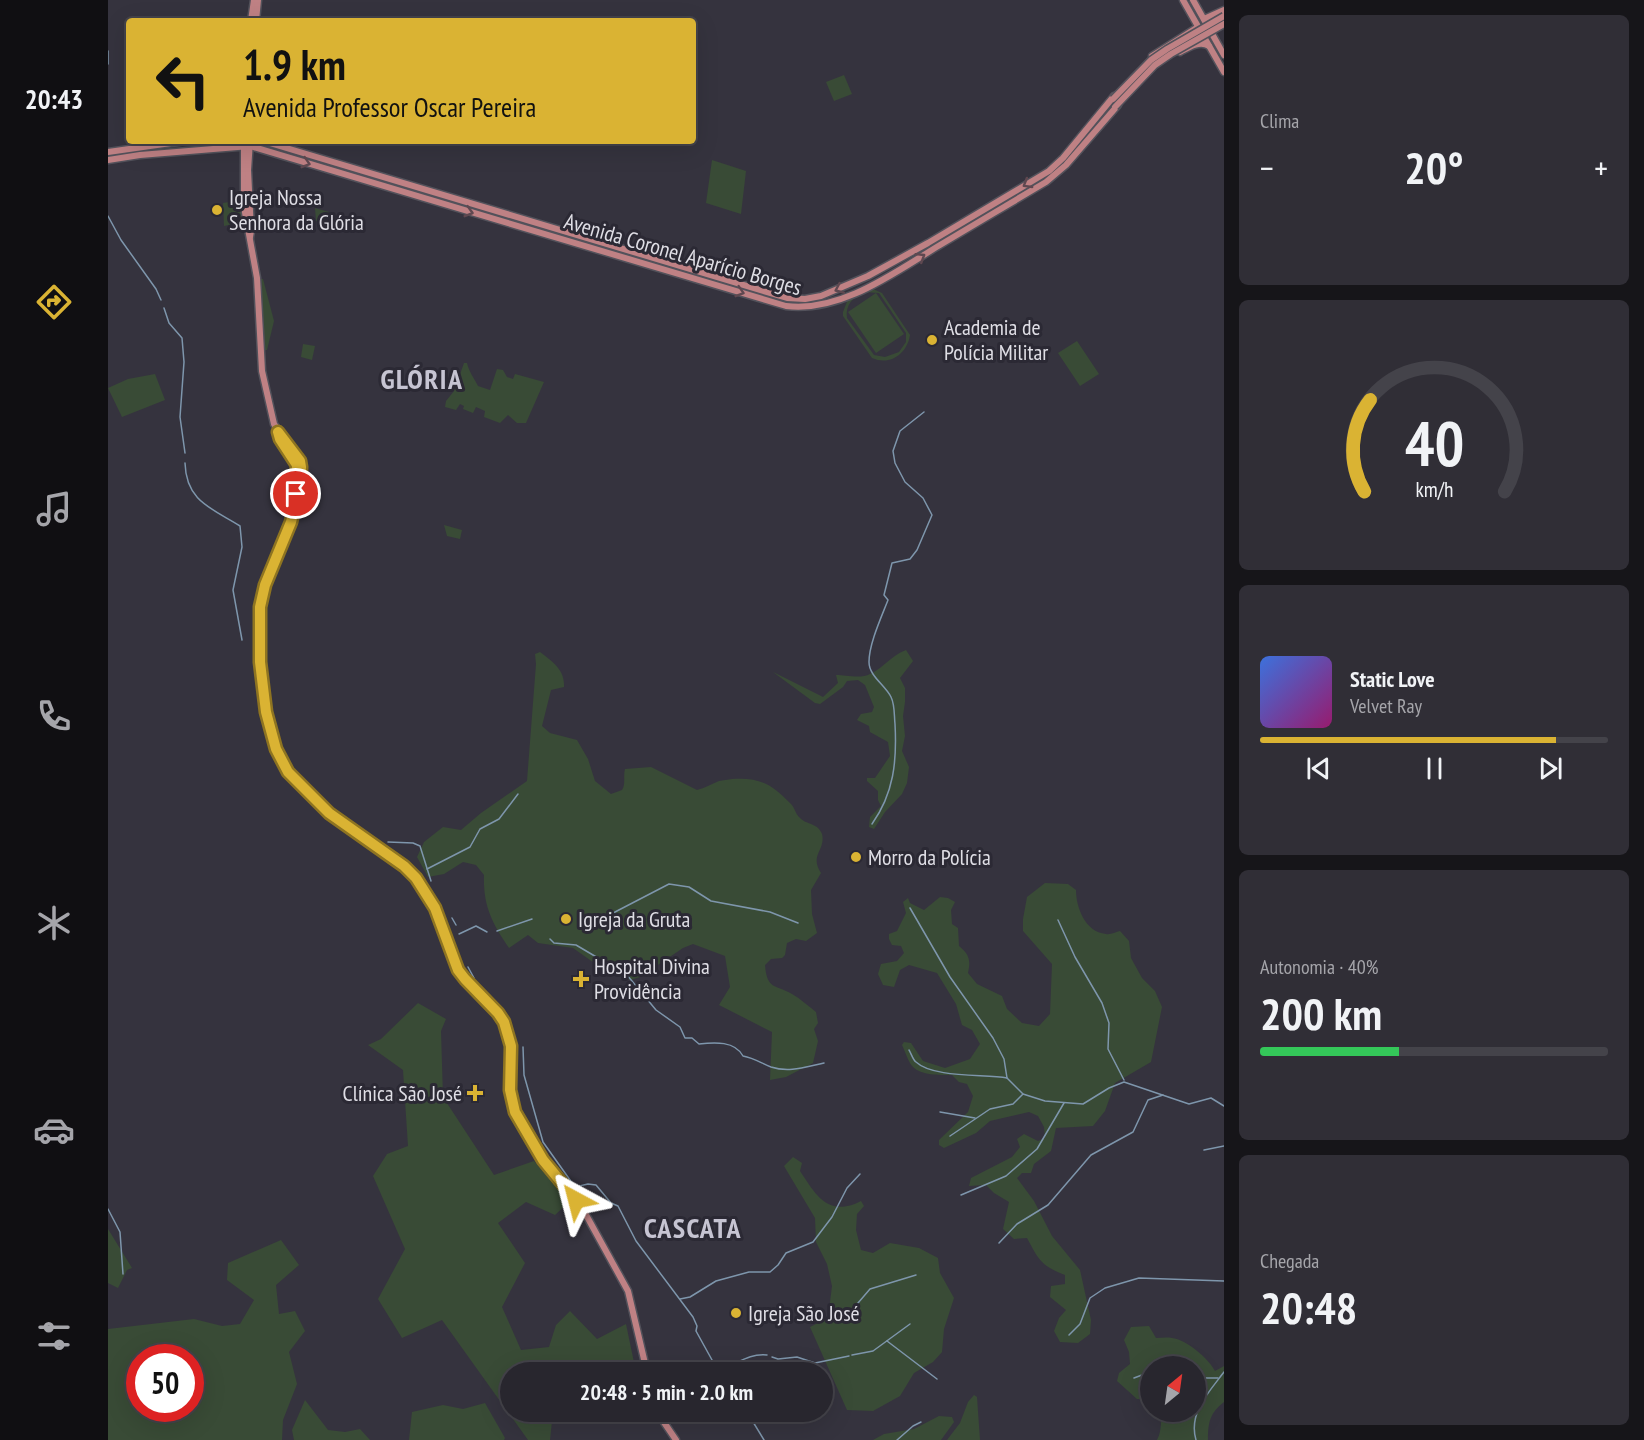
<!DOCTYPE html>
<html lang="pt">
<head>
<meta charset="utf-8">
<style>
	body { margin:0; font-family:"PT Sans Narrow",sans-serif; background:#302e36; color:#f1f3f6; height:100vh; display:flex; flex-direction:column; font-size:22px; white-space:nowrap }
	* { box-sizing:border-box; margin:0 }
	p { font-size:20px; color:#a5a5aa }
	.icon { flex:none; width:33px; height:33px; fill:none; stroke:currentColor; stroke-width:2; stroke-linecap:round; stroke-linejoin:round }
	.map { position:relative; flex:1; overflow:hidden }
	.drawer { display:flex; flex-direction:column; gap:15px; padding:15px; background:#161519; width:420px }
	.drawer>* { flex:none }
	.banner { position:absolute; left:18px; top:18px; width:570px; height:126px; border-radius:6px; box-shadow:0 6px 24px #0002,0 0 0 2px #44434a; background:#dab333; color:#111; overflow:hidden }
	.needle { width:39px; rotate:29deg }
	.controls { position:absolute; left:1032px; top:1356px; display:grid; gap:12px }
	.controls a { display:grid; place-items:center; width:66px; height:66px; border-radius:50%; background:#28262e; box-shadow:0 6px 24px #0002,0 0 0 2px #44434a; font-size:30px }
	.speed { position:absolute; left:18px; top:1344px; display:flex; gap:12px; font-size:30px; font-weight:700; text-align:center }
	.speed>* { display:grid; place-content:center; width:78px; height:78px; border-radius:50%; background:#28262e; box-shadow:0 6px 24px #0002,0 0 0 2px #44434a; line-height:1 }
	.speed .limit { border:9px solid #d22; background:#fff; color:#111 }
	.pin { position:absolute; display:grid; place-items:center; width:51px; height:51px; color:#fff; margin:-26px; border:3px solid #fff; border-radius:50%; box-shadow:0 2px 6px #0007 }
	.me { position:absolute; width:66px; margin:-33px; rotate:322deg; stroke-linejoin:round; filter:drop-shadow(0 0 4px #0008) }
	.turn { display:flex; align-items:center; gap:21px; height:126px; padding:0 18px; font-size:27px }
	.turn .icon { width:78px; height:78px; stroke-width:2.5 }
	.turn b { display:block; font-size:42px; line-height:51px }
	.big { font-size:45px; font-weight:700; line-height:1.1 }
	.drawer .card { flex:1; display:flex; flex-direction:column; justify-content:center; gap:9px; min-width:0; padding:0 21px; border-radius:9px; background:#302e36 }
	.drawer .dial { align-items:center; gap:0 }
	.dial svg { height:156px; overflow:visible; fill:none; stroke:#44434a; stroke-width:7; stroke-linecap:round; text-anchor:middle }
	.dial text { fill:#f1f3f6; stroke:none }
	.song { display:flex; align-items:center; gap:18px }
	.cover { width:72px; height:72px; border-radius:9px; background:linear-gradient(135deg,hsl(220 70% 55%),hsl(320 70% 35%)) }
	.played { height:6px; border-radius:3px; background:linear-gradient(90deg,#dab333 85%,#44434a 85%) }
	.keys { display:flex; justify-content:space-around; direction:ltr }
	.heat { display:flex; justify-content:space-between; align-items:center; font-size:33px; direction:ltr }
	.charge { height:9px; border-radius:4px; background:linear-gradient(90deg,#34c759 40%,#44434a 0) }
	.trip { position:absolute; left:392px; top:1362px; width:333px; height:60px; border-radius:30px; background:#28262e; box-shadow:0 6px 24px #0002,0 0 0 2px #44434a; font-weight:700; line-height:60px; text-align:center }
	main { display:flex; flex:1; min-height:0 }
	.tab-bar { display:flex; flex-direction:column; width:108px; justify-content:space-around; align-items:center; background:#100f12; color:#a5a5aa }
	.tab-bar .icon { width:42px; height:42px }
	.tab-bar .current { color:#dab333 }
	.tab-bar b { font-size:27px; color:#f1f3f6 }
	.map>svg:first-child { display:block }
</style>
</head>
<body>
<main>
<nav class="tab-bar">
<b>20:43</b>
<svg class="icon current" aria-label="directions" viewBox="0 0 24 24"><path d="M12 3l9 9-9 9-9-9zM9 14v-3h6M13 9l2 2-2 2"/></svg>
<svg class="icon" aria-label="music" viewBox="0 0 24 24"><path d="M9 18V5l10-2v13"/><circle cx="6" cy="18" r="3"/><circle cx="16" cy="16" r="3"/></svg>
<svg class="icon" aria-label="phone" viewBox="0 0 24 24"><path d="M5 4h4l2 5-3 2q2 4 5 5l2-3 5 2v4C11 20 4 13 5 4z"/></svg>
<svg class="icon" aria-label="climate" viewBox="0 0 24 24"><path d="M12 3v18M4 7l16 10M4 17L20 7"/></svg>
<svg class="icon" aria-label="car" viewBox="0 0 24 24"><path d="M5 17H2v-5l4-1 3-4h7l3 4 3 1v5h-3M9 17h6M6 11h13"/><circle cx="7" cy="17" r="2"/><circle cx="17" cy="17" r="2"/></svg>
<svg class="icon" aria-label="filters" viewBox="0 0 24 24"><path d="M4 7h16M4 17h16"/><circle cx="9" cy="7" r="2"/><circle cx="15" cy="17" r="2"/></svg>
</nav>
<div class="map">
<svg width="1116" height="1440" viewBox="0 0 1116 1440">
	<rect width="100%" height="100%" fill="#35333e"/>
	<!-- green -->
	<g fill="#394b36" fill-rule="evenodd">
		<path d="M736,75L744,94L726,101L718,82Z"/>
		<path d="M604,160L638,171L633,214L598,203Z"/>
		<path d="M133,200L134,222L116,226L115,203Z"/>
		<path d="M207,208L221,212L218,224L208,221Z"/>
		<path d="M153,279H155L166,321L159,350H157Z"/>
		<path d="M765,289L774,293L802,335C799,354 782,366 764,358L735,316V312L740,299ZM756,292L771,293L798,333V342L791,352L777,357L766,355L739,318C737,305 745,297 756,292Z"/>
		<path d="M768,293L796,334L768,353L740,312Z"/>
		<path d="M969,341L991,374L972,386L950,353Z"/>
		<path d="M195,344L207,346L204,360L193,357Z"/>
		<path d="M356,363H359C361,372 366,378 370,386L382,390L389,369L395,370L399,377L405,379L407,374L436,382L418,423H409L400,415L392,423L376,417L377,411L368,407L365,413L355,409L356,406L352,404L348,410L337,407L338,401L346,391Z"/>
		<path d="M47,374L57,400L14,417L0,388L20,379Z"/>
		<path d="M336,525L354,530L352,539L339,536Z"/>
		<path d="M798,650L805,661L792,678L797,688V702L795,716L797,736L794,751L801,767L799,783L794,794L777,812L766,829L761,827L762,817L773,806L770,800V791L759,781V778H767L782,756L780,742L762,732L761,726L749,720L753,714L764,712L766,707L757,685L750,680L739,681L735,687L712,704L707,703L665,672L715,697L730,683L728,675C737,675 753,679 762,674C776,668 782,656 798,650Z"/>
		<path d="M432,652C445,662 457,670 456,687L443,690L434,726L442,733L469,740L480,759L487,781L503,794L514,790C518,784 515,776 517,769L543,767L589,790C597,788 603,784 611,781C615,780 620,780 624,779C651,777 664,784 682,803C687,807 687,814 692,818C699,825 710,823 714,834C718,850 701,855 713,873L703,890L704,914L709,933L698,941L688,939L679,943L677,955L674,958L663,959L657,965C659,990 667,984 684,994C693,999 700,1006 708,1012L710,1023L706,1029L710,1041L705,1063L678,1077L662,1080L664,1032L611,1005L622,987L617,956L585,944L575,948L532,977L523,980L499,972L465,948L430,943L420,935L401,948C384,923 375,906 376,875L368,865L355,862L336,874L320,877L309,857L316,842L335,827L353,830L373,813L419,781L428,664L427,654Z"/>
		<path d="M937,883L960,884L968,890C968,907 977,932 998,934C1002,935 1008,932 1012,931L1021,941L1023,958L1034,978L1047,991L1054,1007L1043,1062L1007,1083L997,1111L985,1126L948,1128L943,1151L926,1164L923,1173H914L909,1178L926,1201L944,1236L972,1270L983,1320L982,1334L970,1343L952,1342L946,1331L951,1318L958,1310L942,1297L943,1286L957,1284V1275C932,1265 931,1260 919,1238L906,1239L895,1229L901,1202L886,1193L878,1185L861,1186L863,1178L904,1157L912,1147L909,1139L916,1134L930,1141L937,1138L936,1127L930,1116L921,1112L882,1121L868,1133L836,1148L831,1145V1140L860,1112L865,1096L859,1084L851,1082L844,1075C831,1075 809,1076 802,1063C799,1058 797,1051 794,1045L796,1042L803,1043L815,1061L837,1068L862,1059L872,1044L864,1030L854,1025L848,1004L829,973L801,965L792,970L786,987L775,985L770,974L773,964L789,961L796,953L793,946L784,945L781,939V934L789,931L798,913L795,902L800,898L802,903L816,910L832,897L840,898L847,902L843,910L844,924L850,928L851,946C861,954 863,960 860,973L869,984L894,996L899,1009L914,1023L931,1026L942,1014L944,964L915,931V919L919,897Z"/>
		<path d="M310,1003L338,1019L333,1031L335,1097L386,1175L426,1161L461,1202L447,1215L418,1202L390,1223L417,1263L394,1307L413,1350L441,1347L448,1325L462,1311L489,1339L518,1324L528,1372H402V1412H445L442,1440H420L334,1320L294,1338L270,1299L297,1249L265,1176L279,1154L300,1146L295,1070L260,1045L273,1039Z"/>
		<path d="M685,1157L694,1163L692,1171C708,1195 720,1218 753,1201L756,1206L749,1214L748,1230L753,1250L765,1253L782,1243L811,1248L830,1258L832,1273L846,1298L836,1329L834,1352L825,1362L806,1373L792,1396L765,1411L739,1410L702,1327L720,1318L724,1286L719,1264L708,1242L707,1218L676,1166Z"/>
		<path d="M0,1229L24,1268L19,1270L10,1288L0,1283Z"/>
		<path d="M173,1240L191,1265L168,1285L171,1314L187,1311L197,1331L181,1352L189,1384L175,1420L174,1440H0V1329L86,1319L114,1326L132,1324L146,1300L119,1280L120,1263ZM32,1358H82V1408H32Z"/>
		<path d="M1041,1326L1048,1338C1053,1338 1059,1337 1064,1338C1078,1339 1101,1359 1107,1371L1116,1366V1402C1102,1413 1100,1422 1100,1440H1049C1055,1429 1051,1420 1056,1412H1088V1366H1042V1396L1037,1399H1029L1009,1381L1011,1373L1022,1364L1021,1352L1016,1340L1023,1327Z"/>
		<path d="M866,1395L869,1397L872,1440H839L852,1423L860,1402Z"/>
		<path d="M197,1400L220,1430L237,1432L252,1429L262,1440H186L184,1430Z"/>
		<path d="M377,1403L397,1438L396,1440H301L304,1412L335,1405L355,1409Z"/>
		<path d="M831,1416L844,1417L846,1422L833,1440H765L776,1434L806,1429Z"/>
	</g>
	<g fill="none" stroke-linecap="round" stroke-linejoin="round">
		<!-- stream -->
		<g stroke="#7e96ac" stroke-width="1.5">
			<path d="M0,51V64"/>
			<path d="M0,216L13,240L48,289L53,300"/>
			<path d="M56,308L61,323L74,338L76,362L72,417L77,453"/>
			<path d="M77,463C78,501 103,508 132,526L134,547L125,590L134,640"/>
			<path d="M764,824C786,793 789,761 787,724C786,715 787,705 783,697C777,685 761,676 761,662C761,644 773,618 780,600L776,595L784,563L802,559L809,550L824,515L815,498L797,482L787,463L785,451L792,431L816,412"/>
			<path d="M280,842L305,843L312,846L323,881"/>
			<path d="M319,869L362,847L372,829L391,819L410,794"/>
			<path d="M802,908L842,977L885,1038L896,1059L899,1078"/>
			<path d="M344,918L348,925"/>
			<path d="M950,920L967,957L994,1003L1001,1023L1000,1049L1016,1080"/>
			<path d="M480,923L507,912L561,884L581,887L603,901L662,912L690,923"/>
			<path d="M389,931L424,919"/>
			<path d="M351,934L368,926L379,932"/>
			<path d="M442,939L446,943L468,945L519,975L548,1010L572,1027L577,1038H584L591,1044C607,1042 627,1041 635,1056C646,1058 653,1063 663,1067C681,1073 697,1067 716,1063"/>
			<path d="M360,967L366,978"/>
			<path d="M415,1047L416,1075L435,1142L467,1187L480,1184L488,1185L503,1203L510,1206L528,1241L585,1317L589,1326L588,1331L609,1369C627,1368 636,1353 659,1355"/>
			<path d="M801,1050C803,1053 805,1060 808,1062C825,1078 876,1074 899,1078L915,1094L937,1101L975,1104L1001,1088L1016,1082L1081,1104L1103,1098L1116,1106"/>
			<path d="M832,1112L867,1118"/>
			<path d="M842,1136L882,1109L905,1104L915,1094"/>
			<path d="M1096,1150L1116,1146"/>
			<path d="M853,1195L898,1176L929,1149L956,1103"/>
			<path d="M0,1209L12,1232L15,1274"/>
			<path d="M891,1243L909,1224L940,1205L983,1155L1025,1132L1040,1100L1055,1095"/>
			<path d="M572,1299L582,1297L608,1281L641,1272H662L670,1265L678,1253L705,1242L724,1217L739,1188L752,1174"/>
			<path d="M744,1310L762,1289L808,1275"/>
			<path d="M961,1335L972,1324L982,1298L997,1288L1031,1278L1116,1281"/>
			<path d="M779,1341L829,1379"/>
			<path d="M744,1355L765,1351L802,1324"/>
			<path d="M664,1357L670,1359L689,1357L707,1363L741,1356"/>
			<path d="M1026,1378L1042,1372"/>
			<path d="M1088,1378H1110"/>
			<path d="M639,1412L656,1440"/>
			<path d="M789,1440L805,1426L813,1422"/>
			<path d="M1088,1440C1080,1413 1101,1392 1116,1372"/>
		</g>
		<!-- major casing -->
		<g stroke="#53525b" stroke-width="9">
			<g id="major">
				<path d="M1075,0L1116,72"/>
				<path d="M1085,0L1116,55"/>
				<path d="M1096,19L1116,10"/>
				<path d="M143,21L146,0"/>
				<path d="M148,21L150,0"/>
				<path d="M1072,52C1081,47 1092,40 1101,46"/>
				<path d="M1044,56L1090,27"/>
				<path d="M136,141V207L149,278L154,371L166,424L192,461L193,467L191,485L183,521L157,585L152,607V662L158,712L168,749L180,772L221,813L293,864L308,878L325,902L350,970L357,979L390,1013L396,1022L403,1046L402,1090L407,1112L435,1160L460,1188L477,1213L520,1291L539,1372"/>
				<path d="M155,141L679,298L697,299L713,296L760,276L820,243L941,171L955,158L1006,96"/>
				<path d="M0,152L77,141"/>
				<path d="M0,160L32,155L142,146L678,306C733,313 787,272 832,245C867,224 903,203 938,182L958,165L1010,105"/>
				<path d="M142,237L143,231L140,170L142,141"/>
				<path d="M549,1412L568,1440"/>
			</g>
		</g>
		<!-- major -->
		<use href="#major" stroke="#bf8184" stroke-width="6"/>
		<!-- major-bridge casing -->
		<g stroke="#53525b" stroke-width="9" stroke-linecap="butt">
			<g id="major-bridge">
				<path d="M1005,99L1043,60L1059,49L1116,16"/>
				<path d="M1007,107L1047,65L1063,54L1116,24"/>
			</g>
		</g>
		<!-- major-bridge -->
		<use href="#major-bridge" stroke="#bf8184" stroke-width="6"/>
	</g>
	<!-- one-way arrows -->
	<defs><path id="oneway-chevron" d="M-2-3.5L2.5 0L-2 3.5" fill="none" stroke-width="1.6" stroke-linecap="round" stroke-linejoin="round" transform="scale(1.5)"/></defs>
	<g stroke="#5f4850">
		<use href="#oneway-chevron" transform="translate(198 163) rotate(17)"/>
		<use href="#oneway-chevron" transform="translate(919 184) rotate(149)"/>
		<use href="#oneway-chevron" transform="translate(361 212) rotate(16)"/>
		<use href="#oneway-chevron" transform="translate(813 257) rotate(-32)"/>
		<use href="#oneway-chevron" transform="translate(731 289) rotate(156)"/>
		<use href="#oneway-chevron" transform="translate(632 292) rotate(17)"/>
	</g>
	<g fill="none" stroke-linecap="round" stroke-linejoin="round">
		<!-- route casing -->
		<g stroke="#8e7421" stroke-width="15">
			<path id="route" d="M188,494L189,465L172,439L170,432L192,461L193,467L192,485L183,522L157,585L152,607V662L158,712L168,749L180,772L221,813L296,866L308,878L327,908L350,970L357,979L390,1013L396,1022L403,1046L402,1090L407,1112L435,1160L468,1200"/>
		</g>
		<!-- route -->
		<use href="#route" stroke="#dab333" stroke-width="10"/>
	</g>
	<!-- markers -->
	<g fill="#dab333" stroke="#2b2934" stroke-width="2">
		<circle cx="109" cy="210" r="6"/>
		<circle cx="824" cy="340" r="6"/>
		<circle cx="748" cy="857" r="6"/>
		<circle cx="458" cy="919" r="6"/>
		<path d="M470 970h6v6h6v6h-6v6h-6v-6h-6v-6h6z"/>
		<path d="M364 1084h6v6h6v6h-6v6h-6v-6h-6v-6h6z"/>
		<circle cx="628" cy="1313" r="6"/>
	</g>
	<g text-anchor="middle" stroke-width="6" stroke-linejoin="round" paint-order="stroke">
		<!-- poi labels -->
		<g font-size="22" fill="#dfdee5" stroke="#2b2934" text-anchor="start">
			<text x="121" y="205">Igreja Nossa<tspan x="121" dy="25">Senhora da Glória</tspan></text>
			<text x="836" y="335">Academia de<tspan x="836" dy="25">Polícia Militar</tspan></text>
			<text x="760" y="865">Morro da Polícia</text>
			<text x="470" y="927">Igreja da Gruta</text>
			<text x="486" y="974">Hospital Divina<tspan x="486" dy="25">Providência</tspan></text>
			<text x="354" y="1101" text-anchor="end">Clínica São José</text>
			<text x="640" y="1321">Igreja São José</text>
		</g>
		<!-- street labels -->
		<g font-size="22" fill="#dfdee5" stroke="#2b2934">
			<text transform="translate(575 254) rotate(16)" y="8">Avenida Coronel Aparício Borges</text>
		</g>
		<!-- district labels -->
		<g font-size="28" font-weight="bold" letter-spacing="1.5" fill="#c6c4d2" stroke="#2b2934">
			<text x="314" y="389">GLÓRIA</text>
			<text x="585" y="1238">CASCATA</text>
		</g>
	</g>
</svg>
<div class="controls">
<a><svg class="needle" viewBox="-14 -14 28 28"><path d="M0-13l5 13h-10z" fill="#e53935"/><path d="M0 13l5-13h-10z" fill="#a5a5aa"/></svg></a>
</div>
<div class="speed"><div class="limit">50</div></div>
<div class="pin" style="left:188px;top:494px;background:#d93025"><svg class="icon" aria-label="arrive" viewBox="0 0 24 24"><path d="M6 21V4h12l-3 4 3 4H6"/></svg></div>
<svg class="me" style="left:468px;top:1200px" viewBox="-20 -20 40 40"><path d="M0-17L14 15 0 8-14 15z" fill="#dab333" stroke="#fff" stroke-width="4"/></svg>
<div class="trip">20:48 · 5 min · 2.0 km</div>
<div class="banner">
<div class="turn"><svg class="icon" aria-label="left" viewBox="0 0 24 24"><path d="M17 20v-9H6M10 6l-5 5 5 5"/></svg><div><b>1.9 km</b>Avenida Professor Oscar Pereira</div></div>
</div>
</div>
<section class="drawer">
<div class="card"><p>Clima</p>
<div class="heat"><a>−</a><b class="big">20°</b><a>+</a></div>
</div>
<div class="card dial"><svg viewBox="0 0 100 80">
<path d="M14 69A42 42 0 1 1 86 69"/>
<path d="M14 69A42 42 0 0 1 17 22" stroke="#dab333"/>
<text x="50" y="56" font-size="32" font-weight="700">40</text>
<text x="50" y="72" font-size="11">km/h</text>
</svg></div>
<div class="card">
<div class="song"><i class="cover"></i><div><b>Static Love</b><p>Velvet Ray</p></div></div>
<div class="played"></div>
<div class="keys"><svg class="icon" aria-label="previous" viewBox="0 0 24 24"><path d="M18 5L8 12l10 7zM5 5v14"/></svg><svg class="icon" aria-label="pause" viewBox="0 0 24 24"><path d="M8 5v14M16 5v14"/></svg><svg class="icon" aria-label="next" viewBox="0 0 24 24"><path d="M6 5l10 7-10 7zM19 5v14"/></svg></div>
</div>
<div class="card"><p>Autonomia · 40%</p><b class="big">200 km</b><div class="charge"></div></div>
<div class="card"><p>Chegada</p><b class="big">20:48</b></div>
</section>
</main>
</body>
</html>
